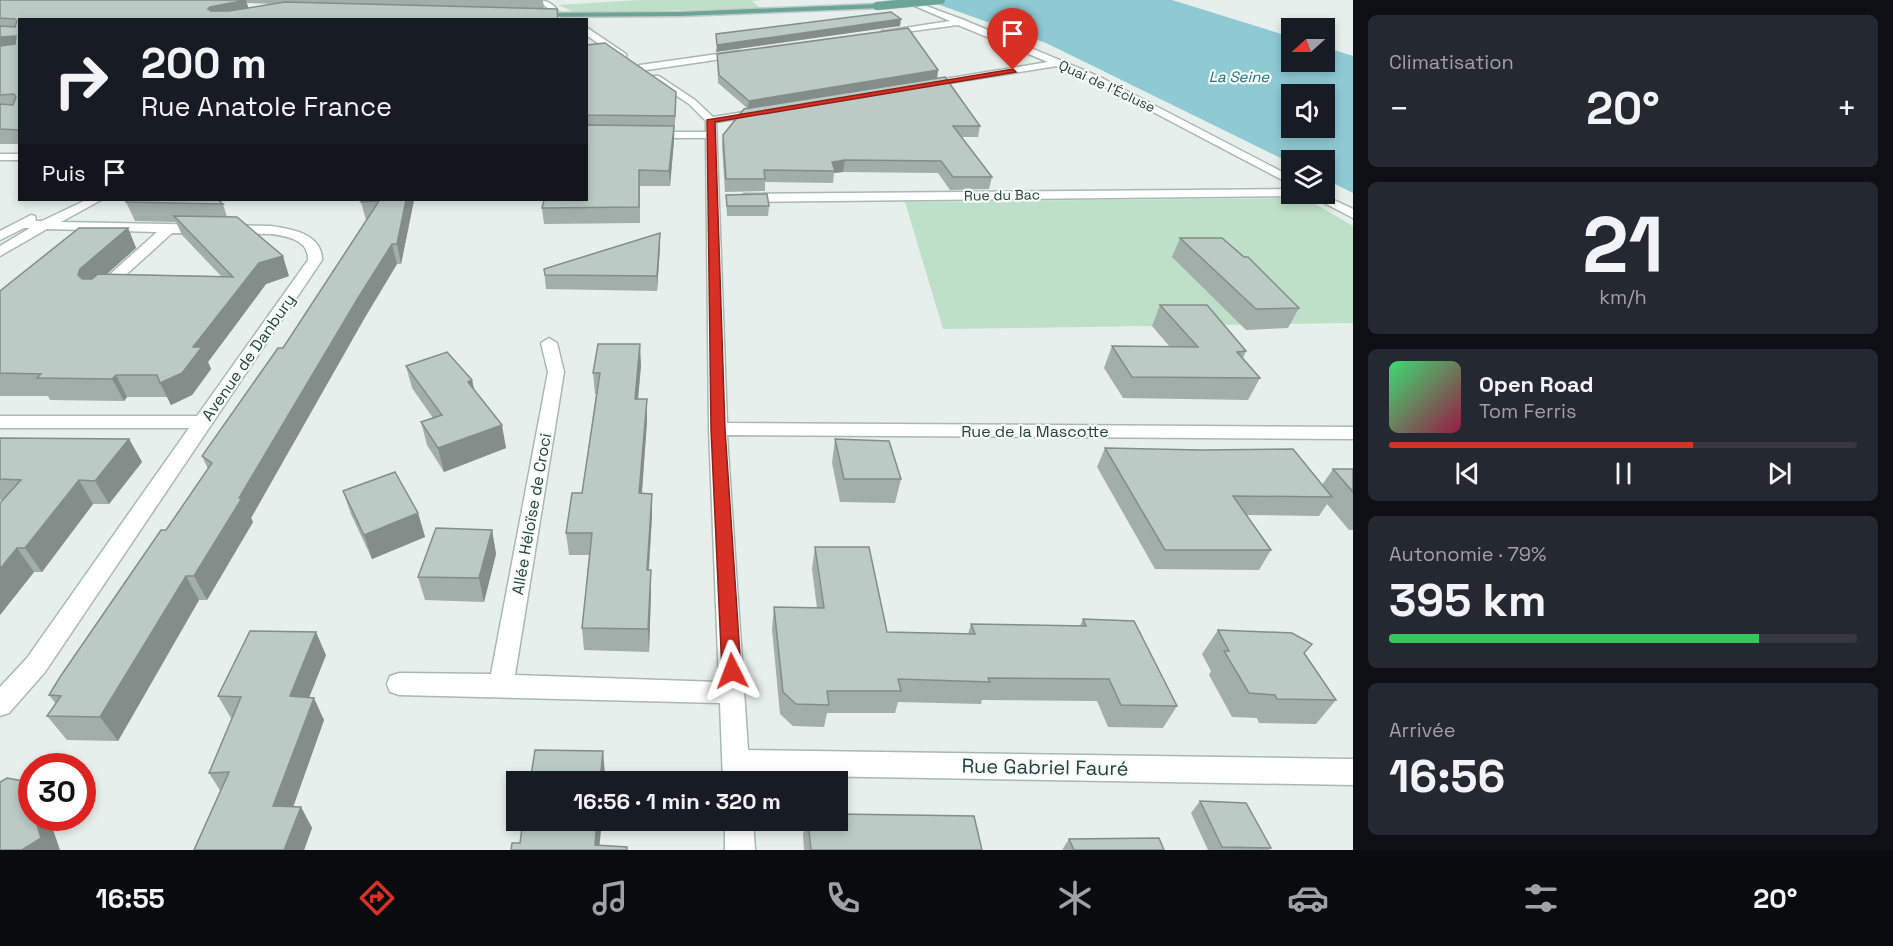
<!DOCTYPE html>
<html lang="fr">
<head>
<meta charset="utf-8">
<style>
	body { margin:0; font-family:"Space Grotesk",sans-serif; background:#242831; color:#f1f3f6; height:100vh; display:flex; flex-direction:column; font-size:22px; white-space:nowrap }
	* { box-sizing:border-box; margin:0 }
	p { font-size:20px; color:#9ea1a6 }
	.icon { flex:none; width:33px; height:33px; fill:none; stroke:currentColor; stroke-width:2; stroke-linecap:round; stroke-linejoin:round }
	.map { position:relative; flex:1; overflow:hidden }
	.details { display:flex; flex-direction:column; gap:15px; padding:15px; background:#0d0f14; width:540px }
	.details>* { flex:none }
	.hud { position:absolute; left:18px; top:18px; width:570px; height:183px; border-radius:0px; box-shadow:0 3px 9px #0003; background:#171b24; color:#f1f3f6; overflow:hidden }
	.needle { width:39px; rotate:249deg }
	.controls { position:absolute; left:1281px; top:18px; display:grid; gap:12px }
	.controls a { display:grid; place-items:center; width:54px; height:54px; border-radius:0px; background:#171b24; box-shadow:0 3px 9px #0003; font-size:30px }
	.speed { position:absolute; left:18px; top:753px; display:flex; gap:12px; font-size:30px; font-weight:700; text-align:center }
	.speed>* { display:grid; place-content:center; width:78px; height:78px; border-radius:50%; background:#171b24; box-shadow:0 3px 9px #0003; line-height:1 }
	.speed .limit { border:9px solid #d22; background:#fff; color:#111 }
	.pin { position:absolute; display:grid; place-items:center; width:51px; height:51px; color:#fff; margin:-62px -26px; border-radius:50% 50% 50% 0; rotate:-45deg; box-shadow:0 0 6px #0007 }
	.pin .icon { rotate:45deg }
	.me { position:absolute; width:66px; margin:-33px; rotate:357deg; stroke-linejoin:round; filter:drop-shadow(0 0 4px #0008) }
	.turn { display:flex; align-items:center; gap:21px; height:126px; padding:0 24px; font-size:27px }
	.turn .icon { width:78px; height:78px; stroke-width:2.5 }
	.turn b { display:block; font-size:42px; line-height:51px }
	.then { display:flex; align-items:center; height:57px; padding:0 24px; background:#0003; gap:12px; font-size:22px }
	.big { font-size:45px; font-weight:600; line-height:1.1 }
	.details .card { flex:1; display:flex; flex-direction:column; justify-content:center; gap:9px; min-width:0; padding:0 21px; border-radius:9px; background:#242831 }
	.details .dial { align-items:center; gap:0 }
	.dial b { font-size:78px; line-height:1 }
	.song { display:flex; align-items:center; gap:18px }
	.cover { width:72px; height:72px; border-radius:9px; background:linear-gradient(135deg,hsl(140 70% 55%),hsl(340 70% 35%)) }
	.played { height:6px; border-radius:3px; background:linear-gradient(90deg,#d93025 65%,#363941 65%) }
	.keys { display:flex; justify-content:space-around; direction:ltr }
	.heat { display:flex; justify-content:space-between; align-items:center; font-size:33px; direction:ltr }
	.charge { height:9px; border-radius:4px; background:linear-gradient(90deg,#34c759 79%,#363941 0) }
	.trip { position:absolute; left:506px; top:771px; width:342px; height:60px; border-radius:0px; background:#171b24; box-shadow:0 3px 9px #0003; font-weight:600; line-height:60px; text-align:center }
	.dock { display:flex; height:96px; justify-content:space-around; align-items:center; background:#090b0e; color:#9ea1a6 }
	.dock .icon { width:42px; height:42px }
	.dock .selected { color:#d93025 }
	.dock b { font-size:27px; color:#f1f3f6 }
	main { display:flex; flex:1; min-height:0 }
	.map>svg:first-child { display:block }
</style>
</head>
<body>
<main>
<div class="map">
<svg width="1353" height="850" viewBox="0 0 1353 850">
	<rect width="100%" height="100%" fill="#e6efeb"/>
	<!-- green -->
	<g fill="#bfe0c8">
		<path d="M640,0H762L752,1L760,8L577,13L558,5Z"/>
		<path d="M1284,198L1315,204L1353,226V323L943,329L905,202Z"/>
	</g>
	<!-- water -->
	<path fill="#8ec9d4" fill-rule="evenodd" d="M926,0H1172L1291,37L1292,62H1324L1325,47L1353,56V193L1325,179L1324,160H1292L1291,163L1046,43ZM1292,94H1324V128H1292Z"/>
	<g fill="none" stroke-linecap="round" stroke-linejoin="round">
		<!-- minor casing -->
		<g stroke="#a8b8b2" stroke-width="3">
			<g id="minor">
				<path d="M538,0C548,0 559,7 560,18H554L551,11Z"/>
				<path d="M901,0H910L964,20L1100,77L1292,177V185L1094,81L1057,66L923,87V83L926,82L1048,62L958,25L882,35V31H885L950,21Z"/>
				<path d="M586,27L626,54V58H620L586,35Z"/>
				<path d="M739,51L743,54L742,56L640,71L636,68L640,65Z"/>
				<path d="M653,76H659L695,100L713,117L763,109L768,112L763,115L716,122L727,423L1353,427V439L727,435L748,750L1353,759V785L750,775L751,782H723L720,703L399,695L390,692L387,684L390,676L399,673L491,674L548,372L541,343L549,338L557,343L564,372L515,675L719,682L709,429L706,138H651L646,135L651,132H706V121L689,104L653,80Z"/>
				<rect x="0" y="154" width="20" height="6"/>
				<path d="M1292,189V194H1298L1296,196L744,202L738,198L744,194Z"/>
				<path d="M1307,194H1321L1353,209V218Z"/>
				<path d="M86,200H101L61,222L271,226C292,229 322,234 322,260L45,672L9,713L0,716V687L27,658L189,428H0V416H197L308,260C309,240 287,236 271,234L172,233L106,293H96L94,290L96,287L157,232L47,229L0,256V246L30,228H24L0,240V231L31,215L35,216L36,221H42Z"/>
				<path d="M725,820H753L755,850H725Z"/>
			</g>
		</g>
		<!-- major casing -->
		<g stroke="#c2cac8" stroke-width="3">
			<path id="major" d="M877,4L880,8L680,16L534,17L530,15L534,13L680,12Z"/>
		</g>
		<!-- minor -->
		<use href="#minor" fill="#fff" fill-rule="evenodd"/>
		<!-- major -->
		<use href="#major" fill="#6aa596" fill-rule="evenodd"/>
		<!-- major-bridge casing -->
		<g stroke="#c2cac8" stroke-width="9" stroke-linecap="butt">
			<path id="major-bridge" d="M877,6L941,0"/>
		</g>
		<!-- major-bridge -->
		<use href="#major-bridge" stroke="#6aa596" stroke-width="8"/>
	</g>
	<!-- wall -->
	<g fill="#a1aea9" fill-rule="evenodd">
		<path d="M0,0H543L544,9L20,20V144H0ZM247,3L274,4L248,8Z"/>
		<path d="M586,45L676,105L674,140L670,186H640V223L544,224L542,208L586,200Z"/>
		<path d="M717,54L938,70L937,78L980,126L978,137H962L992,177L989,189L950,190L938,173L843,172L834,173L833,183L765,182V191L725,192L722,146L723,135L747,108L718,83Z"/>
		<path d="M726,195L769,206L768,216H727Z"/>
		<path d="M222,200L220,202L223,204L227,217L289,276L266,284L208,362L211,369L192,395L171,405L167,397H127L124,401L50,400L48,396H0V291L128,228L136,248L107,274L221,276L182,235L176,222L135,221L126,202Z"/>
		<path d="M414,200L401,264H397L364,319L251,518L253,522L207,600H199L118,741L67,740L47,716L56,704L49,695L166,530L208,469L202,456L283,348L367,220H366L361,202Z"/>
		<path d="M660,233V247L657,291L546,289L544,269Z"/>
		<path d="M1180,238L1299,308L1288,328L1246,330L1172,257Z"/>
		<path d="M1160,305L1246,351L1243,358L1260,378L1248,400L1123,398L1104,368L1112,346L1170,347L1152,326Z"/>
		<path d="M641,365L638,399H647V421L642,493L652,494V516L649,570L651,592L649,652L584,650L582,628L589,555H569L566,533L582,493L596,394H595L593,373Z"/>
		<path d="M406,366L472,380L474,390L506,448L444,472L427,445L421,422L433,418L412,388Z"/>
		<path d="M0,438L129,439L142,462L109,504H93L42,572H34L0,615V503L2,502L0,499Z"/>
		<path d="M835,439L901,479L895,503L840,502L832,463Z"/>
		<path d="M1105,448L1322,485L1333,469H1353V530H1349L1327,504L1319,516L1246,515L1271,550L1259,570L1155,569L1097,467Z"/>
		<path d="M343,491L418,513L425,537L372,559L351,514Z"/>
		<path d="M492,530L496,554L484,602L425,600L418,577Z"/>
		<path d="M815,547L887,632L968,634L971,624L1080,626L1083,619L1177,706L1163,728L1108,727L1097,701L982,700L981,704L898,702L895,713H827L824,727L793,726L780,714L772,629L774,607L817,608L812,569Z"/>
		<path d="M1218,630L1304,654L1336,700L1316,724L1259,723L1257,718L1232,717L1209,675L1211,671L1202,654Z"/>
		<path d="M326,655L309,697L324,720L293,807H301L312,828L304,850H194L221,792L209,773L232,718H231L218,696Z"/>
		<path d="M1200,801L1271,848L1269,850H1208L1191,813Z"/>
		<path d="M806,820H837L982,850H804L803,835Z"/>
		<path d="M1069,839L1164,850H1062Z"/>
	</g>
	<!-- shaded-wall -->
	<g fill="#838d89">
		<path d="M246,0L249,11L214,18L208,9L210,7Z"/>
		<path d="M901,19L900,26L716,52L717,45Z"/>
		<path d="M16,36L20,43L0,49V37Z"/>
		<path d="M938,70L937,78L748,109L749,101Z"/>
		<path d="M674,126V140L670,186L669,171Z"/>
		<path d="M845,160L843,172L834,173L835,171L832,162Z"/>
		<path d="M406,200H414L401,264L397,244Z"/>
		<path d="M128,228L136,248L90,289L78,275L80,269Z"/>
		<path d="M660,233V247L657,291V276Z"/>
		<path d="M392,244L397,264L364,319L251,518L253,522L207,600L194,576L239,498L358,298Z"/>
		<path d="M283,256L289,276L266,284L208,362L211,369L192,395L171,405L160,383L193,347L259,263Z"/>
		<path d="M640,344L641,365L636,421L635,399Z"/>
		<path d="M116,375L127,397L124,401L112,379Z"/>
		<path d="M472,380L477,403L468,382Z"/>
		<path d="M647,399V421L640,516L639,493Z"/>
		<path d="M502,425L506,448L444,472L438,448Z"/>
		<path d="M129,439L142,462L109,504L95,481Z"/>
		<path d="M79,480L93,504L42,572L25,548Z"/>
		<path d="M652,494V516L647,592V570Z"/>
		<path d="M418,513L425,537L372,559L364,535Z"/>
		<path d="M492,530L496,554L484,602L479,578Z"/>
		<path d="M17,548L34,572L0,615V569Z"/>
		<path d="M651,570V592L649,652L648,629Z"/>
		<path d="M186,576L199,600L118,741L100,717Z"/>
		<path d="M316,632L326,655L301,718L290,696Z"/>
		<path d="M314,698L324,720L286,827L273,806Z"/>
		<path d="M603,751L605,774V782H600Z"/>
		<path d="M23,781L32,790V808Z"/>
		<path d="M301,807L312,828L304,850H284Z"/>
		<path d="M35,818H49L60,850H22Z"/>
		<path d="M597,820H602L599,850L595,845Z"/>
	</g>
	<!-- building -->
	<g fill="#bbcac4" stroke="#838d89" stroke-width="1.5">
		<path d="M0,0H246L210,7L208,9L211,11H229L285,2L557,9L558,20H20V130L0,129V104L13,105L16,97L14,94L0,95V46L15,44L16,36L0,37V26L15,27L17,21L15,19L0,18Z"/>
		<path d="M891,12L901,19L717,45L716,34Z"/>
		<path d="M908,28L938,70L749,101L719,75L717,54Z"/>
		<path d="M605,43L676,92L675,116L586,115V45Z"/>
		<path d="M945,77L980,126H953L992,177H953L941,161L845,160L832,162L835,171L764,170L765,179H726L723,135L744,109Z"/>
		<path d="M586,125L674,126L669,171L639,170V207L542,208L544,200H586Z"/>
		<path d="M767,194L769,206H727L726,195Z"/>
		<path d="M126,200H218L223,204L126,202Z"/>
		<path d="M363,200H406L397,244H392L358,298L239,498H242L194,576H186L100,717L47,716L61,696L49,695L60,677L161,530H166L212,463L202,456L278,348H283L379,201L361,202Z"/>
		<path d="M174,216L237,217L283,256L259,263L193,347H202L182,373L160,383L157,375H116L112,379L37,378L41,374L0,373V291L79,228H128L80,269L78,275L82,279H92L98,274L233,277Z"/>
		<path d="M660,233L657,276L545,275L544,269Z"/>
		<path d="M1180,238H1222L1244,257H1248L1299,308L1256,309Z"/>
		<path d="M1160,305H1207L1246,351L1237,352L1260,378L1132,377L1112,346L1198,347Z"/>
		<path d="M598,344H640L635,399H647L639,493L652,494L647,570H651L648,629L582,628L592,533H566L572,493H582L600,373H593Z"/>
		<path d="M447,352L472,380L468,382L502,425L438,448L421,422L442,415L406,366Z"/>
		<path d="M0,438L129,439L95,481L79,480L25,548H17L0,569V503L21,480L0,479Z"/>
		<path d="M835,439L889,441L901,479H844Z"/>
		<path d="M1105,448L1201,450L1293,449L1332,497L1233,496L1271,550H1165Z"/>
		<path d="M1333,469H1353V492Z"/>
		<path d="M395,472L418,513L364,535L343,491Z"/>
		<path d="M436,528L492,530L479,578L418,577Z"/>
		<path d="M815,547H869L887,632L975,634L971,624L1086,626L1083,619L1134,621L1177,706L1121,705L1109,679L988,678L990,682L898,679L901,691H827L829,705L796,704L783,692L774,607L824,608Z"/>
		<path d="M1218,630L1292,633L1312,644L1304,653L1336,700L1277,699L1275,695L1249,693L1224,651H1229Z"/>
		<path d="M250,631L316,632L290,696L314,698L273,806L301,807L284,850H194L229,772L209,773L241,697L218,696Z"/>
		<path d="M535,750L603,751L600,782H530Z"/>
		<path d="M7,778L23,781L32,808V818H35L41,838L22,850H0V782Z"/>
		<path d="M1200,801L1246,803L1271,848L1222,847Z"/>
		<path d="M837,814L974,816L982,850H811L808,820H837Z"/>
		<path d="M523,820H597L595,845L627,847V850H511L512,843H520Z"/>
		<path d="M1159,838L1164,850H1074L1069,839Z"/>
	</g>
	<!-- route -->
	<path fill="#d93025" stroke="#8d1f18" stroke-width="1.5" d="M1013,69L1016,72L715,122L725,429L741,671L738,676L732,679L725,676L722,671L711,429L707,120Z"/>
	<g text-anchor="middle" stroke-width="4.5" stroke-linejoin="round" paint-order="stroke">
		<!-- far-street labels -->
		<g font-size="14" fill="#24423a" stroke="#f7fbf9">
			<text transform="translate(1107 86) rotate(25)" y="5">Quai de l'Écluse</text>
			<text transform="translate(1002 195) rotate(-1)" y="5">Rue du Bac</text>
		</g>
		<!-- far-water labels -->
		<g font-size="15" font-style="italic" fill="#1c6f80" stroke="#f7fbf9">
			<text x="1239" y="82">La Seine</text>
		</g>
		<!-- street labels -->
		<g font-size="16" fill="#24423a" stroke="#f7fbf9">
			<text transform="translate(248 357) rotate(-55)" y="6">Avenue de Danbury</text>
			<text x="1035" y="437">Rue de la Mascotte</text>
			<text transform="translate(531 514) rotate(-80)" y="6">Allée Héloïse de Croci</text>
		</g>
		<!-- near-street labels -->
		<g font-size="20" fill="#24423a" stroke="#f7fbf9">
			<text transform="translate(1045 767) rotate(1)" y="7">Rue Gabriel Fauré</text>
		</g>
	</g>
</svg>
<div class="controls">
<a><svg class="needle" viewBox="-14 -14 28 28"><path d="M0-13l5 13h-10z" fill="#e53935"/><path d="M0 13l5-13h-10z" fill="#9ea1a6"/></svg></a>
<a><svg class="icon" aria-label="sound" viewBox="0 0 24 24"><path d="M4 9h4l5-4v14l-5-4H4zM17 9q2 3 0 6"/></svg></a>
<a><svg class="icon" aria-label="layers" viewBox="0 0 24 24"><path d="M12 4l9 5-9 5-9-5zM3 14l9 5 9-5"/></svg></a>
</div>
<div class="speed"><div class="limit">30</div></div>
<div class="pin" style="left:1013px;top:70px;background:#d93025"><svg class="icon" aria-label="arrive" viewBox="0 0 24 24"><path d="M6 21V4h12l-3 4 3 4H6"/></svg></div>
<svg class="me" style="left:732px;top:671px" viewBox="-20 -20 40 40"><path d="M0-17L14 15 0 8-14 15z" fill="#d93025" stroke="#fff" stroke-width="4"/></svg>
<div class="trip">16:56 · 1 min · 320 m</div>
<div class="hud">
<div class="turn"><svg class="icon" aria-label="right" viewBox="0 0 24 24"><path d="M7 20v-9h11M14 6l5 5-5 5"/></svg><div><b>200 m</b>Rue Anatole France</div></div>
<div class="then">Puis<svg class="icon" aria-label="arrive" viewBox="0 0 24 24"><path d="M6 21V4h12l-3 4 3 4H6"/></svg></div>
</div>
</div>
<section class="details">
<div class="card"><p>Climatisation</p>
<div class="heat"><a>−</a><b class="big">20°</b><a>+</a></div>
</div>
<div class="card dial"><b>21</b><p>km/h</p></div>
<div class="card">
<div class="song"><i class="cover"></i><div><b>Open Road</b><p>Tom Ferris</p></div></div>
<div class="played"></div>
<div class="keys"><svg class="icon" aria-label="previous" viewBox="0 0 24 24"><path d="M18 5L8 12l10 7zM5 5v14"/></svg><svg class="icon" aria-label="pause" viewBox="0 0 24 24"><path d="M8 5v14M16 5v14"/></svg><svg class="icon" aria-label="next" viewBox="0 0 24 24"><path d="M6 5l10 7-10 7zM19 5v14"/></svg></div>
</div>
<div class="card"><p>Autonomie · 79%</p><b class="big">395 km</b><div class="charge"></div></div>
<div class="card"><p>Arrivée</p><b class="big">16:56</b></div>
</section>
</main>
<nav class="dock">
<b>16:55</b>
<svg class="icon selected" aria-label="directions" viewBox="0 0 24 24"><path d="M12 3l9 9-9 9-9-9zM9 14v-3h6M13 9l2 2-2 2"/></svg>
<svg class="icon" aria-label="music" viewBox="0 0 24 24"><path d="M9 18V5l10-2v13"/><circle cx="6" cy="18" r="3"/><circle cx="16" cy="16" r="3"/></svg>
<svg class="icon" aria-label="phone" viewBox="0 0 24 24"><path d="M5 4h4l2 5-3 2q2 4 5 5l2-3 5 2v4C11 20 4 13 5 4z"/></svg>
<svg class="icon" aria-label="climate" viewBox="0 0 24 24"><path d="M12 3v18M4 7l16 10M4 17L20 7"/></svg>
<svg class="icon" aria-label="car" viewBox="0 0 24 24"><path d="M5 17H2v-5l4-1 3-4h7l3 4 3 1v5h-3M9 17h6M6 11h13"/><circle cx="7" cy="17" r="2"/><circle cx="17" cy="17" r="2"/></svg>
<svg class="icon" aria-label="filters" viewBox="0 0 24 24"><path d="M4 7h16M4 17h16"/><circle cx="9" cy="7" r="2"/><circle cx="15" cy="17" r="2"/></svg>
<b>20°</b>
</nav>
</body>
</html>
